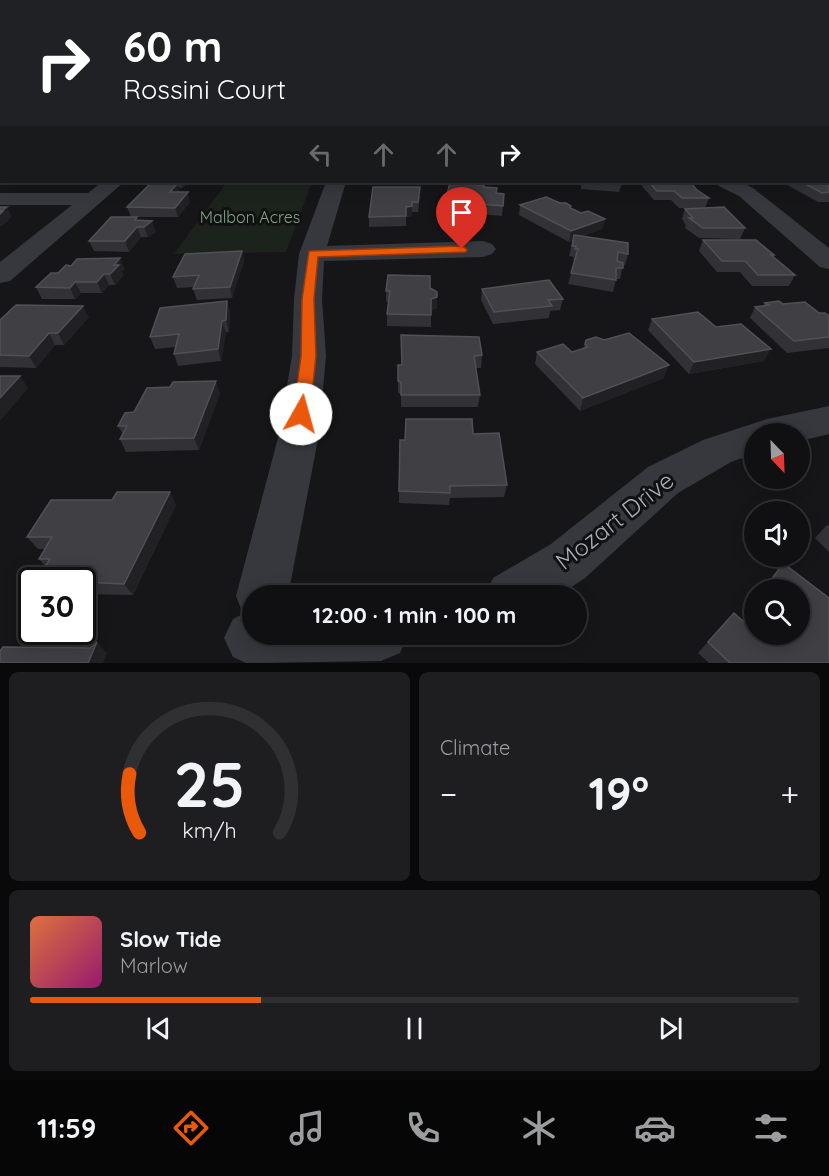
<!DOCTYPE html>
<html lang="en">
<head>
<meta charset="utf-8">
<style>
	body { margin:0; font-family:Quicksand,sans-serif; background:#1e1e20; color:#f1f3f6; height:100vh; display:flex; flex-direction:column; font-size:22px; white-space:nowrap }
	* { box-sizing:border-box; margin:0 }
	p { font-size:20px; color:#9c9d9f }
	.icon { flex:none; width:33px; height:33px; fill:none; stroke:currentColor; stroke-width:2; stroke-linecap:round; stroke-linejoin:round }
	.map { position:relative; height:663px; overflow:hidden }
	.drawer { display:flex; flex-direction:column; gap:9px; padding:9px; background:#09090a; flex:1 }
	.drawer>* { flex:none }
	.banner { position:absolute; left:0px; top:0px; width:830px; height:183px; box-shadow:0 3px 15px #0003,0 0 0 2px #303032; background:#202124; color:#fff; overflow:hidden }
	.needle { width:39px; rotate:157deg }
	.controls { position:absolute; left:744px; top:423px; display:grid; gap:12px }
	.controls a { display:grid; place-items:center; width:66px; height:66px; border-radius:50%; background:#101012; box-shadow:0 3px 15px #0003,0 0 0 2px #303032; font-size:30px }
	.speed { position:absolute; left:18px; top:567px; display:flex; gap:12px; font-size:30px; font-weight:700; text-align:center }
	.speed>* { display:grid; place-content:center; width:78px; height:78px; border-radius:50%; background:#101012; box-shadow:0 3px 15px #0003,0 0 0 2px #303032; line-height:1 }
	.speed .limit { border:3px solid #111; border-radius:9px; background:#fff; color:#111 }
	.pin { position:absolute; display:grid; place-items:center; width:51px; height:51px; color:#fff; margin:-62px -26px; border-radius:50% 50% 50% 0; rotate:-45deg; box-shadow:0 0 6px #0007 }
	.pin .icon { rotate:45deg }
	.me { position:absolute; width:66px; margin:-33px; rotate:7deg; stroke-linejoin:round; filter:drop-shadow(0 0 4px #0008) }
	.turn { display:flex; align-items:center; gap:21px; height:126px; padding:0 24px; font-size:27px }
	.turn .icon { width:78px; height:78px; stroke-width:2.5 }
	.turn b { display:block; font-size:42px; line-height:51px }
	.lanes { display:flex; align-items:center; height:57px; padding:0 24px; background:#0003; justify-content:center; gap:30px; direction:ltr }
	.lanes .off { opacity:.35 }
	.big { font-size:45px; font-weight:700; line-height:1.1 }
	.drawer .tile { flex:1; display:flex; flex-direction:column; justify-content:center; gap:9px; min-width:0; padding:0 21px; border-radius:9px; background:#1e1e20 }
	.drawer .dial { align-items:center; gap:0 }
	.dial svg { height:156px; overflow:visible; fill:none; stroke:#303032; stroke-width:7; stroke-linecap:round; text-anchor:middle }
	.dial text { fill:#f1f3f6; stroke:none }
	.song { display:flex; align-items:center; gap:18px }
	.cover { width:72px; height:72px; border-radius:9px; background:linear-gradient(135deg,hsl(20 70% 55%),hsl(320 70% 35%)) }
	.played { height:6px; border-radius:3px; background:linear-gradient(90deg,#ea580c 30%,#303032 30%) }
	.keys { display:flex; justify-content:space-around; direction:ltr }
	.heat { display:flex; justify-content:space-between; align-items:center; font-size:33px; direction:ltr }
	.drawer .tiles { flex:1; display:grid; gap:9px; grid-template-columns:1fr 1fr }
	.tile:last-child { grid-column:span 2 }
	.trip { position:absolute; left:242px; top:585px; width:345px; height:60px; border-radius:30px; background:#101012; box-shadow:0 3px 15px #0003,0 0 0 2px #303032; font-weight:700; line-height:60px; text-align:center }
	.dock { display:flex; height:96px; justify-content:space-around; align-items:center; background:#060607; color:#9c9d9f }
	.dock .icon { width:42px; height:42px }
	.dock .selected { color:#ea580c }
	.dock b { font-size:27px; color:#f1f3f6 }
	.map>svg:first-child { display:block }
</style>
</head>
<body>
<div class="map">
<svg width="829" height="663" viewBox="0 0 829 663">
	<rect width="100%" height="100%" fill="#161618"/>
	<!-- green -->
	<path fill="#1c231d" d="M227,182H312L286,252L174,254Z"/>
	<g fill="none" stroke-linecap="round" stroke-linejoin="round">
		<!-- street -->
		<g fill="#37383d" fill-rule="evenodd">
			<rect x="0" y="114" width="2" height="10"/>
			<path d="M102,182H124L10,281L0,283V262L72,205H0V193H88Z"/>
			<path d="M326,182H346L327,246L483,241L492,244L496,249L492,254L483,257L324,261L322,299L326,356L319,434L288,596H252V634H408L400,653L381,661L246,663L233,657L224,638L233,619L243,614L236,596L279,434L292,356L294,299L299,254Z"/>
			<path d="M716,182H741L753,188L829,248V269L820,267L739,196L719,186Z"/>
			<path d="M829,406V434L800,441V434H754V454L731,462L678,493L585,578L558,596H485L493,578L551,544L648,467L703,440L767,419Z"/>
		</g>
	</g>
	<!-- wall -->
	<g fill="#323236">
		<path d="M2,156V177H0V157Z"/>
		<path d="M829,178V202H818L782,182H828Z"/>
		<path d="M158,182H188L182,188L178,187L179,192L190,202L178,217H137L138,220L156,232L148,237H141L129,252L94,251L89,241L131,217L127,207L159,184Z"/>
		<path d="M508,182H554L553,185Z"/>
		<path d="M577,182H622V183L619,192L581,189V184H577Z"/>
		<path d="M643,182H690L697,190L709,198L705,208L745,228L740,239L699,238L685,228L686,225L682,219L685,209L703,208H679L671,200H654L642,186Z"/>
		<path d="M484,187L496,193L504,194L502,216L445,211V201Z"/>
		<path d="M420,196L418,212H412V216L406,217V226L369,227V217Z"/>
		<path d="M560,203L571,206V208L581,213L605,219L602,229L583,236L628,254L625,265L623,264L620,279H616L613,292L568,284L575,260H573L574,257L569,256L573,240L569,242L519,215L520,205Z"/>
		<path d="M703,240L774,255L773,257L795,275L789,286H752L740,272H717L699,251Z"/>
		<path d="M242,251L244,261L232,298L197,300L193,289L194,287L177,288L173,277Z"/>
		<path d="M120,258L124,269L122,272L123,276L115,285H109L102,293H81L75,299H42L36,287L71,266Z"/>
		<path d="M430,288L437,297V308L431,310V327L387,326V314L388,302H386V291Z"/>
		<path d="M482,289L563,299L560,310L550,311L549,318L493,324L481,300Z"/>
		<path d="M227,301L230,312L229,332H226L221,361L178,366L174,354L176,347L155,349L150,337Z"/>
		<path d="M765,303L783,304L829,316V348L787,353L750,318L755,307L763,306Z"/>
		<path d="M89,317L64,345H55L36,368L0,367V320Z"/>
		<path d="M652,319L716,327L764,361L689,374L648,330Z"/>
		<path d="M401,335L482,355L481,368H476L480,395L478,407H401V394L398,393V381L402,365Z"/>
		<path d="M586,340L664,378L580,411L535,364L537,352H572L583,349Z"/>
		<path d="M220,393L199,450L126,452L120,439L123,434L118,426L134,412Z"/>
		<path d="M473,434L507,485L504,497L450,498L449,505L399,503V491Z"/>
		<path d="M112,500L176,505L133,595L82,594V580L45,566L39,559L45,549H38L27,537Z"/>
		<path d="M829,525V552L815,538L826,526Z"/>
		<path d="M783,563L829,598V663H709L698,653L734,613L742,620L754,601V634H800V590H763L773,575Z"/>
	</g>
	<!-- shaded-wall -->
	<g fill="#212124">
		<path d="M181,182H188L182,188Z"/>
		<path d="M177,184L180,194L170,192Z"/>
		<path d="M188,192L190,202L178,217L175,208Z"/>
		<path d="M412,206V216L406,217V207Z"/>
		<path d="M7,207L12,217L8,220L9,221L0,227V214L1,211Z"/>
		<path d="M137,217L141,227H137L141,237L129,252L125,241L135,220Z"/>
		<path d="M605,219L602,229L569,242L571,231Z"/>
		<path d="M152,221L156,232L148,237L144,227Z"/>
		<path d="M242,251L244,261L232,298L230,287Z"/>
		<path d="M120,258L124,269L122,272L123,276L115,285L110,274L114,265Z"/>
		<path d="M104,274L109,285L102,293L97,282Z"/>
		<path d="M75,282L81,293L75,299L70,288Z"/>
		<path d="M437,297V308L430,310L431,299Z"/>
		<path d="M227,301L230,312L229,332L226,320Z"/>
		<path d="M83,306L89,317L64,345L58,333Z"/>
		<path d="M222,321L226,332L221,361L218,349Z"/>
		<path d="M49,333L55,345L36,368L29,356Z"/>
		<path d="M771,349L764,361L689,374L694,362Z"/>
		<path d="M669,365L664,378L580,411L583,398Z"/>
		<path d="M20,376L28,388L0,421V398Z"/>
		<path d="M216,381L220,393L199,450L194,438Z"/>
		<path d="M170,492L176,505L133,595L124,584Z"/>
		<path d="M97,642L107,653L103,663H88Z"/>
	</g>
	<!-- building -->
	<g fill="#3f3f44" stroke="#4f5156" stroke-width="1.5">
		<path d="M2,156V168H0V157Z"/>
		<path d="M828,178H829V192L822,193L802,182H828Z"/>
		<path d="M604,182H622V183Z"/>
		<path d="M649,182H690L697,190L709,198H682L674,191H657Z"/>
		<path d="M450,183L484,185V187L497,188L496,193L504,194L503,206L445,201Z"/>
		<path d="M150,184H177L170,192H188L175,208L127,207Z"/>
		<path d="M373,187H420L418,202H412V206L406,207V216L369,217Z"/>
		<path d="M546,197L560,203H566L571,206L570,208L581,213L588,211L605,219L571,231L520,205Z"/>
		<path d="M0,207H7L1,211H3L0,214Z"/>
		<path d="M724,207L745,228H703L689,218H693L685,209Z"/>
		<path d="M111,217H137L135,220L152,221L144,227H137L125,241H89Z"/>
		<path d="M574,235L628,243V254L618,252L617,261L623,263V268H616V280L571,273L578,249H575L576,246H572Z"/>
		<path d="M703,240H756L774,255H771L795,275H758L745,261H722Z"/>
		<path d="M242,251L230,287L193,289L199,275L173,277L185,254Z"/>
		<path d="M120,258L114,265H119L110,274H104L97,282H75L70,288L36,287L51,273H58L66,265L71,266L77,259Z"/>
		<path d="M388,275L430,276V288L437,292V297L431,299V315L387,314L390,291H386Z"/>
		<path d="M549,280L563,299L548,300L552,306L494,312L482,289Z"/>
		<path d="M227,301L226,320L222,321L218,349L174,354L179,334L150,337L160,308Z"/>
		<path d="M779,301L783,304L805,302L819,313H825L829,316V337L794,341L755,307L769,305L765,303Z"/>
		<path d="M16,305L83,306L58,333H49L29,356L0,355V320Z"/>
		<path d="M698,312L716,327L741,324L771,349L694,362L652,319Z"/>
		<path d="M629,333L669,365L583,398L537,352L563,344L572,352L588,347L585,344L586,340L596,337L604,340Z"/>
		<path d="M401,335L479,337L482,355L474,356L480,395H401V382L398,381V365H402Z"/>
		<path d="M0,376H20L0,398Z"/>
		<path d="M216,381L194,438L120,439L127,426H118L125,413L134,412L147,388L170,387L173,382Z"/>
		<path d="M406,419H472L473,434L499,433L507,485L450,486V493L399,491L400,440H405Z"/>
		<path d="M117,492H170L124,584L82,582V580H37L50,559H39L52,537H27L51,500H112Z"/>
		<path d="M783,563L829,598V663H730L708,642L734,613L743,621L754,604V634H800V590H765Z"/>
		<path d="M97,642L88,663H0V651L3,647L90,648Z"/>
	</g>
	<!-- sky -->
	<linearGradient id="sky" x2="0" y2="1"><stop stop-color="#0c0c0d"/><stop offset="0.5" stop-color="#363c48"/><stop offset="1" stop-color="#363c48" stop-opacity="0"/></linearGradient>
	<rect width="829" height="187" fill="url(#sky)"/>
	<!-- route -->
	<path fill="#ea580c" stroke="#983908" stroke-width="1.5" d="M462,246L467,249L466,252L318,257L314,299L316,356L310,414L307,418H296L293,414L301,356L302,299L309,251Z"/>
	<g text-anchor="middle" stroke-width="6" stroke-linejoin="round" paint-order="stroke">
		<!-- far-park labels -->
		<g font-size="16" fill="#7fa381" stroke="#111113">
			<text x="250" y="223">Malbon Acres</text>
		</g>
		<!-- near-street labels -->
		<g font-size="24" fill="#a8adb8" stroke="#111113">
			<text transform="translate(615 521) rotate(-38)" y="8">Mozart Drive</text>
		</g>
	</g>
</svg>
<div class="controls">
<a><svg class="needle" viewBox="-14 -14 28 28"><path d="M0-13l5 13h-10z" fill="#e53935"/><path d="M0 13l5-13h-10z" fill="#9c9d9f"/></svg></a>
<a><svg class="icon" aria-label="sound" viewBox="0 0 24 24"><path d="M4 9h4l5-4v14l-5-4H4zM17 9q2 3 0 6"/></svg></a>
<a><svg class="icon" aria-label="search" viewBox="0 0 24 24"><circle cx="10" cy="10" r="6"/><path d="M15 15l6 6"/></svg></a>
</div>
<div class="speed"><div class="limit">30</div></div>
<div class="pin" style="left:462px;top:249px;background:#d93025"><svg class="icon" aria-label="arrive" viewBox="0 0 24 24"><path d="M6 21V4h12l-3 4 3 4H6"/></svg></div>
<svg class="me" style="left:301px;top:414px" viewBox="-20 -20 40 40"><circle r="19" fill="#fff"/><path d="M0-13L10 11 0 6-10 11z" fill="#ea580c"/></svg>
<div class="trip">12:00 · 1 min · 100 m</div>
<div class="banner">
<div class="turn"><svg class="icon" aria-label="right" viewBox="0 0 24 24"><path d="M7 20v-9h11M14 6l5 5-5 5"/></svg><div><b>60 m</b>Rossini Court</div></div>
<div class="lanes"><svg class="icon off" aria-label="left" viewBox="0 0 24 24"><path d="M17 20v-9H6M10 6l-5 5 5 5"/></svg><svg class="icon off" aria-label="ahead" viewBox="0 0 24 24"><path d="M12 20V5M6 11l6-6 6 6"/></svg><svg class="icon off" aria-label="ahead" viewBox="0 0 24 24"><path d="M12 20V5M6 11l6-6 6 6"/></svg><svg class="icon" aria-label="right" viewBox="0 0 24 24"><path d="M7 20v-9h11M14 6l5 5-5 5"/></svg></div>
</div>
</div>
<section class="drawer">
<div class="tiles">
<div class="tile dial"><svg viewBox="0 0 100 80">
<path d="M14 69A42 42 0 1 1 86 69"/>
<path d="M14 69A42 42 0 0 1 9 39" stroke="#ea580c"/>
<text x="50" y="56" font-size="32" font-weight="700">25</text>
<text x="50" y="72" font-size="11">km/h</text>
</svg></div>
<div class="tile"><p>Climate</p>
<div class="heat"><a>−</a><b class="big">19°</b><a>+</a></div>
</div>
<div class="tile">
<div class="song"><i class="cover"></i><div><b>Slow Tide</b><p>Marlow</p></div></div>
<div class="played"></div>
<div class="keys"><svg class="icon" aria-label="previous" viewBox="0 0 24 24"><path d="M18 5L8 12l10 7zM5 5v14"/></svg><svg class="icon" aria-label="pause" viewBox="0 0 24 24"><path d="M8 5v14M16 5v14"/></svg><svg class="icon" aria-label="next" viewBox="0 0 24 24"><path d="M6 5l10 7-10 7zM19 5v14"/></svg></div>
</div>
</div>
</section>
<nav class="dock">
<b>11:59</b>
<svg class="icon selected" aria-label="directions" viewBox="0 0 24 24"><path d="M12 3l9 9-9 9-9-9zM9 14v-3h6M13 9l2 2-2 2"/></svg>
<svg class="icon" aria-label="music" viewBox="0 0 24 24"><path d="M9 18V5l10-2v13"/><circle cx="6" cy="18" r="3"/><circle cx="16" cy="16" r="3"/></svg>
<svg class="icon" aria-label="phone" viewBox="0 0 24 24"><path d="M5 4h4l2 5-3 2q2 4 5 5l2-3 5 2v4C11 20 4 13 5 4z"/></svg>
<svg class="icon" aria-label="climate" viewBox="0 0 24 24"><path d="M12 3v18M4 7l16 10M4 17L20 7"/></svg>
<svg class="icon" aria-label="car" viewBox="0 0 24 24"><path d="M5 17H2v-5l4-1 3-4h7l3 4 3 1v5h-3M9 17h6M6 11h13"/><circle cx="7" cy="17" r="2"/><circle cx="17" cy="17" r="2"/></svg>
<svg class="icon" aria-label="filters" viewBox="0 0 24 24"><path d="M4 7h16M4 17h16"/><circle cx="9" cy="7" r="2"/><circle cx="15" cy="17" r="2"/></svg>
</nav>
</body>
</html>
